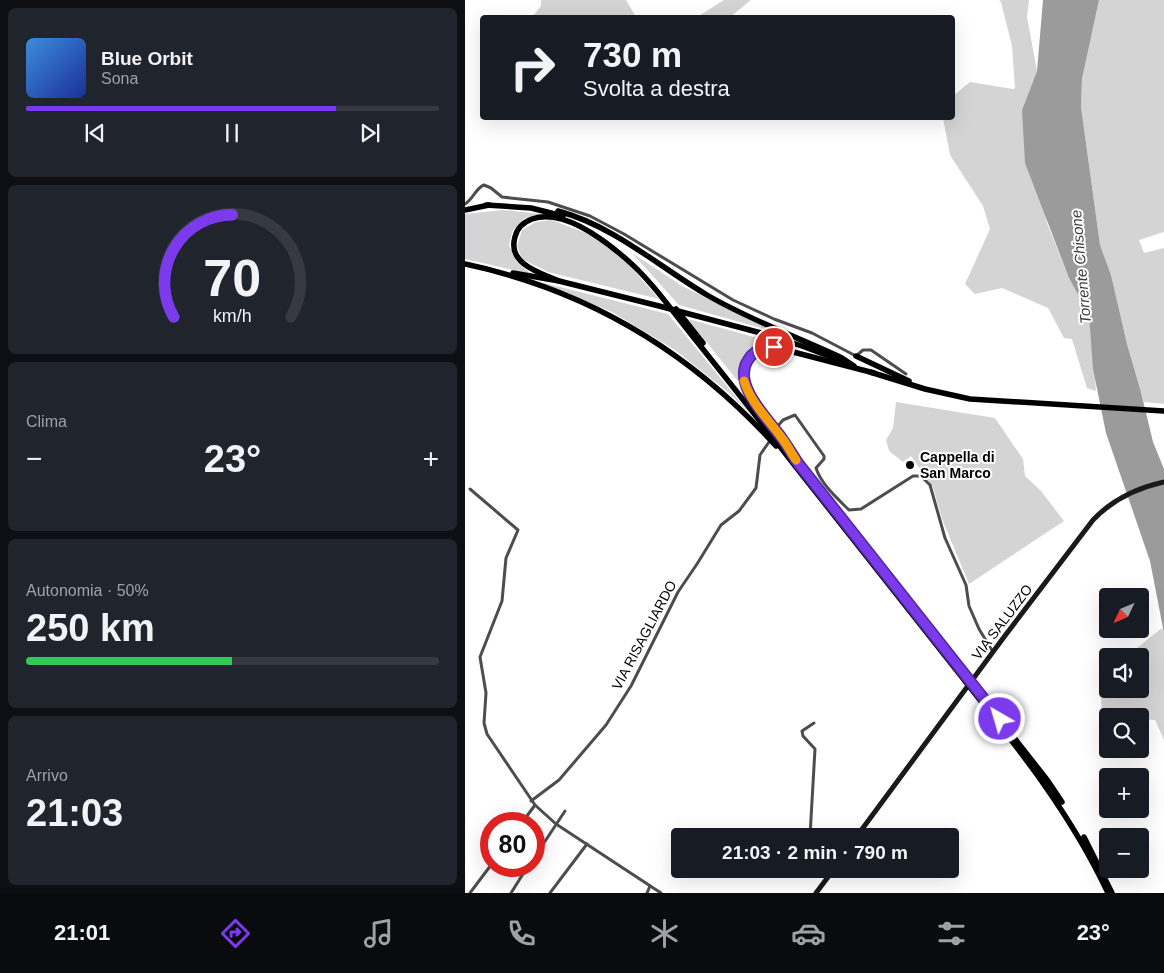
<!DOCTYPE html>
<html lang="it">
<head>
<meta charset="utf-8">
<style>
	body { margin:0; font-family:Helvetica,sans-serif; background:#20242c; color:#f1f3f6; height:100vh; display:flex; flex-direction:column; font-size:19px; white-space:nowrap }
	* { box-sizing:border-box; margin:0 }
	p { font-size:16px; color:#9ea1a6 }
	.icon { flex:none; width:28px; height:28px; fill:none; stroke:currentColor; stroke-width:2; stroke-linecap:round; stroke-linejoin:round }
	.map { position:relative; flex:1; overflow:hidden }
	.side { display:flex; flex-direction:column; gap:8px; padding:8px; background:#0d0f14; width:465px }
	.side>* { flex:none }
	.hud { position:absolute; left:15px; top:15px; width:475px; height:105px; border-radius:5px; box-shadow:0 5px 20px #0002; background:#171b24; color:#f1f3f6; overflow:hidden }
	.needle { width:32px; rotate:226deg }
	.buttons { position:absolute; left:634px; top:588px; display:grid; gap:10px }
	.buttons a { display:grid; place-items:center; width:50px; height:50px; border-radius:5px; background:#171b24; box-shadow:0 5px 20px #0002; font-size:25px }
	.speed { position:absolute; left:15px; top:812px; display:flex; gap:10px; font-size:25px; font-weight:700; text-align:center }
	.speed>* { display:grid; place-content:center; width:65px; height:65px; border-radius:50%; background:#171b24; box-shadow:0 5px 20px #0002; line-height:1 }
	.speed .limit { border:8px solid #d22; background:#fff; color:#111 }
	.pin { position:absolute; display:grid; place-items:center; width:42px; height:42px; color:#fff; margin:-21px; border:2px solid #fff; border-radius:50%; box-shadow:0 1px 5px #0007 }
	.me { position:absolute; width:55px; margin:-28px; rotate:322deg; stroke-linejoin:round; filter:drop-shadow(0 0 4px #0008) }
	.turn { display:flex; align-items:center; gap:18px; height:105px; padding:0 20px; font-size:22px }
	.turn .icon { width:65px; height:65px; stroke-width:2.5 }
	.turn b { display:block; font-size:35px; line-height:42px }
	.big { font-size:38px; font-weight:800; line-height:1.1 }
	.side .tile { flex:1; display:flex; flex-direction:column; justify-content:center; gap:8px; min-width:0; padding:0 18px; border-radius:8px; background:#20242c }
	.side .dial { align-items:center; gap:0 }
	.dial svg { height:130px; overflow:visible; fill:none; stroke:#363941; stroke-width:7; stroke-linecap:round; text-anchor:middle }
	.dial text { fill:#f1f3f6; stroke:none }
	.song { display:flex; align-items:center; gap:15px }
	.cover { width:60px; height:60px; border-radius:8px; background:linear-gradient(135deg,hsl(210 70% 55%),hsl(230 70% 35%)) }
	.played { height:5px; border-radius:2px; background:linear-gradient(90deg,#7c3aed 75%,#363941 75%) }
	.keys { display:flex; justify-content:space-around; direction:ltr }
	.heat { display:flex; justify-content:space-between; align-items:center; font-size:28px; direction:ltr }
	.charge { height:8px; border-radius:4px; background:linear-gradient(90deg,#34c759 50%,#363941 0) }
	.trip { position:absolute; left:206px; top:828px; width:288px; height:50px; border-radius:5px; background:#171b24; box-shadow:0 5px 20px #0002; font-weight:800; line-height:50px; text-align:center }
	.dock { display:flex; height:80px; justify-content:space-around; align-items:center; background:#090b0e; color:#9ea1a6 }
	.dock .icon { width:35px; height:35px }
	.dock .current { color:#7c3aed }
	.dock b { font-size:22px; color:#f1f3f6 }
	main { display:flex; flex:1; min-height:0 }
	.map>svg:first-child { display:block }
</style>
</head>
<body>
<main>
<section class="side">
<div class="tile">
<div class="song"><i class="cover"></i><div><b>Blue Orbit</b><p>Sona</p></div></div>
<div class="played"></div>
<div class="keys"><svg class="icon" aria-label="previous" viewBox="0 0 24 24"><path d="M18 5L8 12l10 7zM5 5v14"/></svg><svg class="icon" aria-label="pause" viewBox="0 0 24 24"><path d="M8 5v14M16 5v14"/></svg><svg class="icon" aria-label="next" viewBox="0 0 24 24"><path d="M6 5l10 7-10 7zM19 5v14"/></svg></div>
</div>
<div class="tile dial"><svg viewBox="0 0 100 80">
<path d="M14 69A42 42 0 1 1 86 69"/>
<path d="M14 69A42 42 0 0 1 50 6" stroke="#7c3aed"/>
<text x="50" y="56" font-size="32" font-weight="700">70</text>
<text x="50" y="72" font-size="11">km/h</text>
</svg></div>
<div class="tile"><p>Clima</p>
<div class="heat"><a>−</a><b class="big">23°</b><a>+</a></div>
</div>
<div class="tile"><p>Autonomia · 50%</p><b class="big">250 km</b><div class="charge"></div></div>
<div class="tile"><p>Arrivo</p><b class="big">21:03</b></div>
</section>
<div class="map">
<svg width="699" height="893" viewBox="0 0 699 893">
	<rect width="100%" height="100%" fill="#fff"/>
	<!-- green -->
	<g fill="#d4d4d4">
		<path d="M76,0H161L171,17H67L76,6Z"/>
		<path d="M259,0H286L265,17H232Z"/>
		<path d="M534,0H564L562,17L572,71L557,110L582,223L604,278L624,315L631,391L622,388L607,339L599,338L583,308L537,288L510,294L500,284L525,229L518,206L485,155L478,118H488V96L505,82L548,89L550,88L547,46L536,2Z"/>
		<path d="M634,0H699V232L674,240L679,253L699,248V404L679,402L662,344L646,275L635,245L616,107L617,79Z"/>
		<path d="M38,210L77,214L60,218L48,230L44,245L51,261L66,274L0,259V214Z"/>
		<path d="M87,220L128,236L164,265L194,299L83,272L57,259L52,246L57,230L71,222Z"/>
		<path d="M167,253L219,287L311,332L214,305Z"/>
		<path d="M75,282L203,314L285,414L263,392L210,350L147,312Z"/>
		<path d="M223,319L322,346C306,344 282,343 276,362C274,371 278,382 280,390Z"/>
		<path d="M431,402L530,418L558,459L560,476L576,491L599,521L504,584L477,519L468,487L446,456L438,462L424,451L421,440L428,428Z"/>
		<path d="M697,628L699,633V740L690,720L675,719V716L637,714L635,679L642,672V689H675V656H662Z"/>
	</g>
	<!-- water -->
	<path fill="#9b9b9b" d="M578,0H634L617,79L616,107L635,245L646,275L662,344L676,392L688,442L699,469V633L685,561L641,433L628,369L624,315L604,278L560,163L557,110L572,71Z"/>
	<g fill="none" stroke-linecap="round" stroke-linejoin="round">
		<!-- minor -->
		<g stroke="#4d4d4d" stroke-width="3">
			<path d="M0,204C8,199 11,188 19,185L26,188L37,197L83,202L125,216L159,234L268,300L309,319L347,333L391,356L398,350H406L441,374"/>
			<path d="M312,427L318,420L330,415L359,456V459L351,468C356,484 372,498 384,510L396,509L448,476H456L465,485L480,538L501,585L504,606L514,629L528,652"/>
			<path d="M5,489L53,530L41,558L37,601L15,657L21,693L19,723L22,734L70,805L91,824L196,893"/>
			<path d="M66,801L94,780L141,725L166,686L213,592L232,564L256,525L274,511L291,488L295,455L304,442"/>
			<path d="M56,824L70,805"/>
			<path d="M345,836L350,749L338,736L337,731L349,723"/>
			<path d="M69,858L100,811"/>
			<path d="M5,893L26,865"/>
			<path d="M46,893L63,866"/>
			<path d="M85,893L122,844"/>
			<path d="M182,893L185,886"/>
		</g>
		<!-- secondary -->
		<g stroke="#1a1a1a" stroke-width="5">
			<path d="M392,836L539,637L628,520C647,500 672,488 699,482"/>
			<path d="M351,893L369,869"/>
		</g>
		<!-- primary -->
		<g stroke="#000" stroke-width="5.5">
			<path d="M391,356L444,381"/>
			<path d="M405,372L460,389L505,399L699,411"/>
		</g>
		<!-- trunk -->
		<g stroke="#000" stroke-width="5.5">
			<path d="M21,205L66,208L98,216"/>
			<path d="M0,210L24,205"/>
			<path d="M93,211C149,226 193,266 242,295C285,320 332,337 377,358L389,366"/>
			<path d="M0,264C123,290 227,353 311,446"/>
			<path d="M48,273L94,281L194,306L296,333L337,346L377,361"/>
			<path d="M94,281C75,273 42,264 50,237C52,228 59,222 67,219C98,208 138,239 160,258C187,281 207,311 229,338C266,384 302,430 338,476C392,544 446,613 500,681C554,749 606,814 643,893"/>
			<path d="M211,309L238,343"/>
			<path d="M332,461C327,453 322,445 317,438C303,418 264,383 285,357C291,349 299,347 309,347L409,373"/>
			<path d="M332,462L463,628"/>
			<path d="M504,680L583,781L597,802"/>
			<path d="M619,837L647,893"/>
		</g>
	</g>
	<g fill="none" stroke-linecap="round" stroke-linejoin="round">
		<!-- route casing -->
		<g stroke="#51269a" stroke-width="12">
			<path id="route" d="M309,347C298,347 289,350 283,360C267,384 302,418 316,437C322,445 327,454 333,463L535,719"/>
		</g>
		<!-- route -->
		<use href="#route" stroke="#7c3aed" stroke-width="9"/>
		<!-- slow -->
		<path stroke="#f59e0b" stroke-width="9" d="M279,381C286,403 303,419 316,437C322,444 326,453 331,460"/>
	</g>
	<!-- markers -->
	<circle fill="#000" stroke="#fff" stroke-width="2" cx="445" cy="465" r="5"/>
	<g text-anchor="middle" stroke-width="4" stroke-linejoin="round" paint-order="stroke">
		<!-- poi labels -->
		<g font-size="14" font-weight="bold" fill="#000" stroke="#fff" text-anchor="start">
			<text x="455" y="462">Cappella di<tspan x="455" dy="16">San Marco</tspan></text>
		</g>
		<!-- street labels -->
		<g font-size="14" fill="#000" stroke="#fff">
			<text transform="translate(537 622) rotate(-53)" y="5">VIA SALUZZO</text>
			<text transform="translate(179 635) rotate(-62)" y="5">VIA RISAGLIARDO</text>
		</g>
		<!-- water labels -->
		<g font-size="15" font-style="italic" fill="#3c3c3c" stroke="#fff">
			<text transform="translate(616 267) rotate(-95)" y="5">Torrente Chisone</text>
		</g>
	</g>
</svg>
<div class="buttons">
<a><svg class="needle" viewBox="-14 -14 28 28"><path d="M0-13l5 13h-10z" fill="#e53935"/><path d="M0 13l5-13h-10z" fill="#9ea1a6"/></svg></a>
<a><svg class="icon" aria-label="sound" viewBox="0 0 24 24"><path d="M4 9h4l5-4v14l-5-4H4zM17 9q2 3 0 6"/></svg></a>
<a><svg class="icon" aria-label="search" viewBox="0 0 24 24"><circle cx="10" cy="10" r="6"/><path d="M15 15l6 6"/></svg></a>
<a>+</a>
<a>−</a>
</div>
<div class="speed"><div class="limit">80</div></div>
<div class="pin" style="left:309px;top:347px;background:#d93025"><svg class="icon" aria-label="arrive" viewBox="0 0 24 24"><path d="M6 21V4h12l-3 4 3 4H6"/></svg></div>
<svg class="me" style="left:535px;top:719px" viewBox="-20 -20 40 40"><circle r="17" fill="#7c3aed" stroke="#fff" stroke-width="3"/><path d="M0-11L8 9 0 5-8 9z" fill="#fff"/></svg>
<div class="trip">21:03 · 2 min · 790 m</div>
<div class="hud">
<div class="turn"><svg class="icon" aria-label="right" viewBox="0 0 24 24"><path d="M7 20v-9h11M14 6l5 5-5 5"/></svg><div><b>730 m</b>Svolta a destra</div></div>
</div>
</div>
</main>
<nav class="dock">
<b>21:01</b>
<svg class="icon current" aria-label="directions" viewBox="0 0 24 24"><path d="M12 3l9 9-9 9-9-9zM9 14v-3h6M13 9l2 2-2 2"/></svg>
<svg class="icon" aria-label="music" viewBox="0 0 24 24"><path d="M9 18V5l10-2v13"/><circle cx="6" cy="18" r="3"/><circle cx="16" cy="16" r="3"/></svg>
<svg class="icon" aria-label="phone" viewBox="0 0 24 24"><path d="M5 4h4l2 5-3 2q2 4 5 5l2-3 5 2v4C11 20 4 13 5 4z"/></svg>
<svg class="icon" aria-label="climate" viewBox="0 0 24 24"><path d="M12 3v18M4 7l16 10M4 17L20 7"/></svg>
<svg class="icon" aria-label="car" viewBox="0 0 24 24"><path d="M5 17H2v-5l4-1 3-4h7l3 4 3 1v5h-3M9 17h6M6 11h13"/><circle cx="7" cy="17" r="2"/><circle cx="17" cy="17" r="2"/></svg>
<svg class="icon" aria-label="filters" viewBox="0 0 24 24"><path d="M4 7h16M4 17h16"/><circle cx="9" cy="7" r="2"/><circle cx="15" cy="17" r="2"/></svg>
<b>23°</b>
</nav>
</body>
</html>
